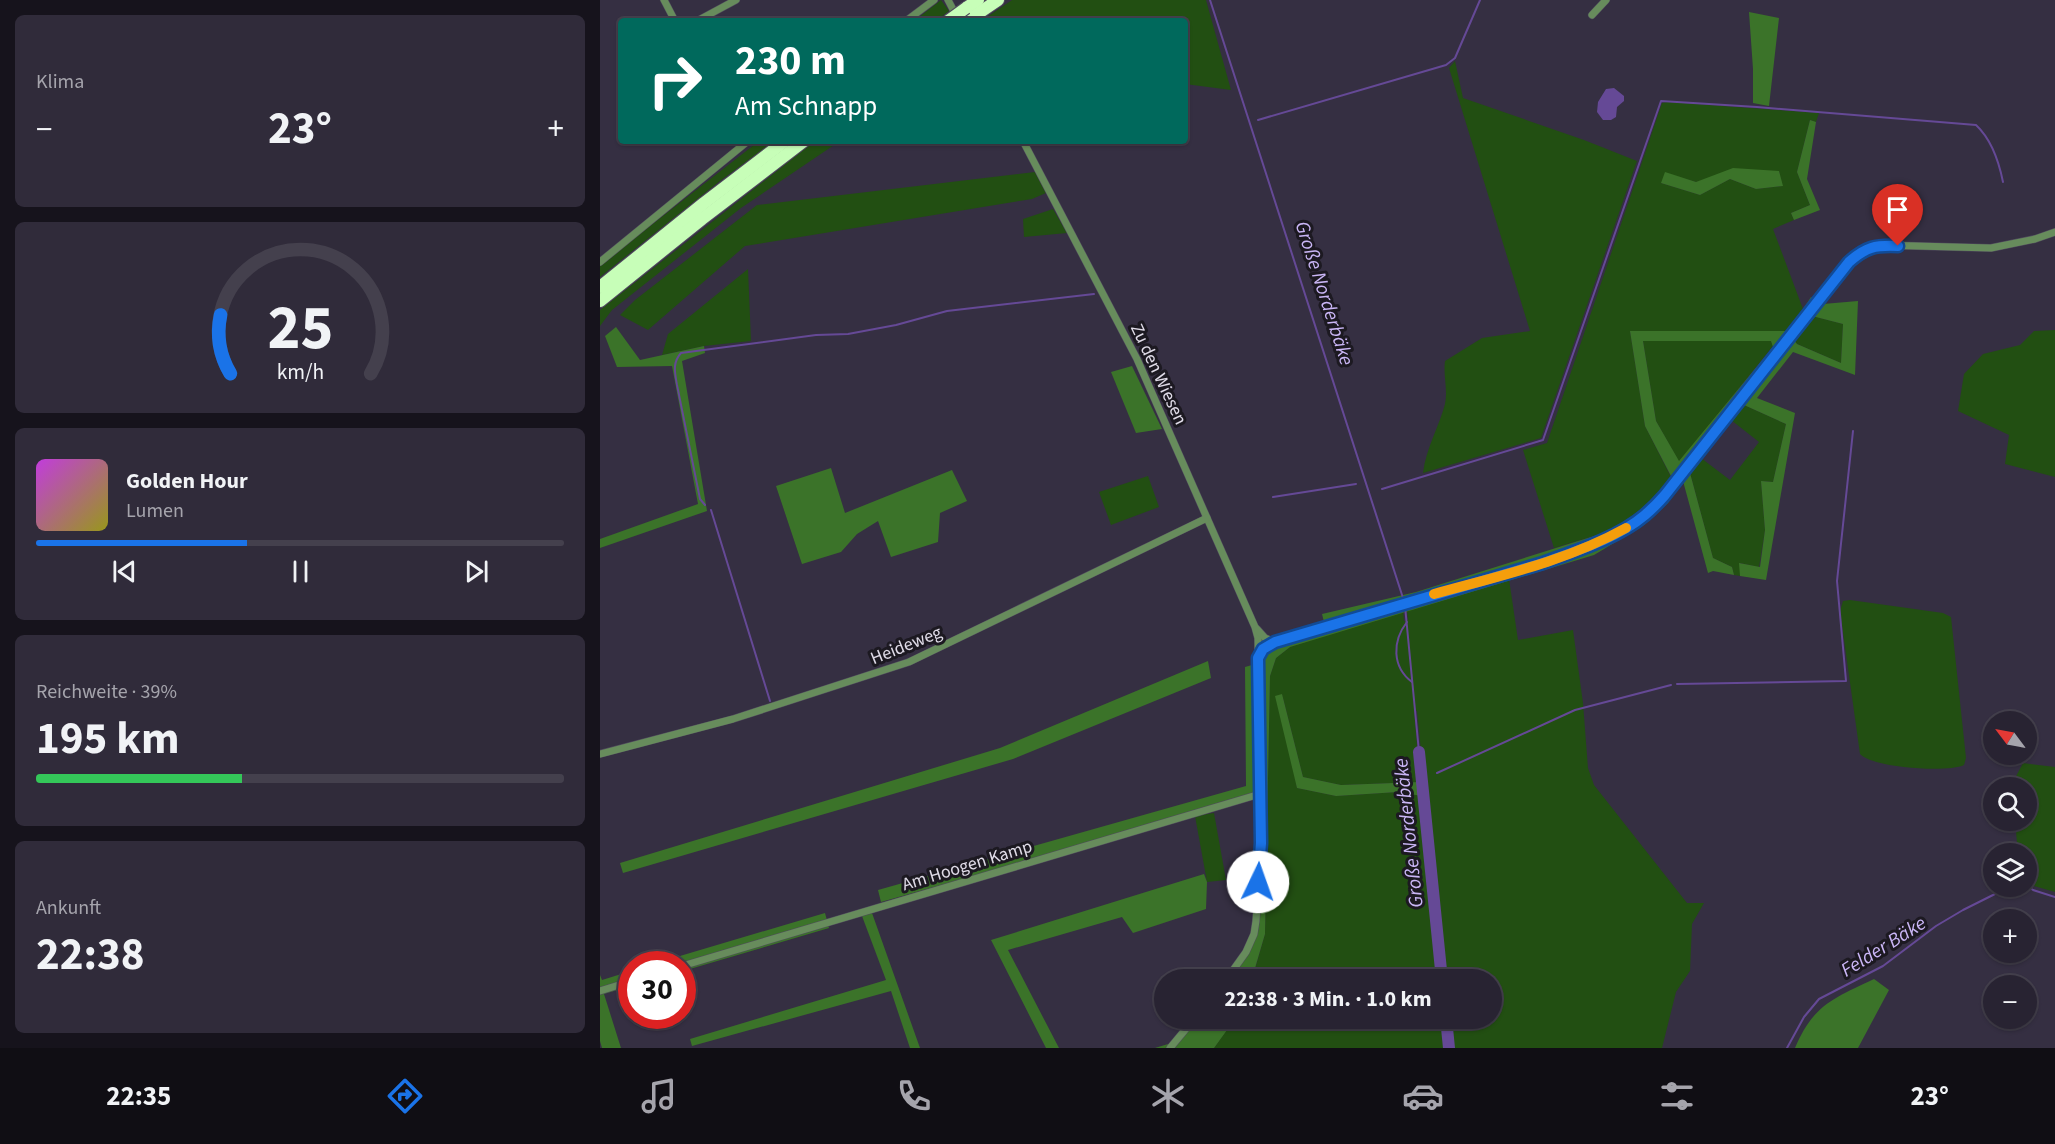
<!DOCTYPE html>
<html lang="de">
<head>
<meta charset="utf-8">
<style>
	body { margin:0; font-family:"Source Sans 3",sans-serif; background:#302b3a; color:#f1f3f6; height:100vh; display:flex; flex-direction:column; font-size:22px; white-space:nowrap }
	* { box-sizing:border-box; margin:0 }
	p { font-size:20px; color:#a5a4ac }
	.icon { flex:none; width:33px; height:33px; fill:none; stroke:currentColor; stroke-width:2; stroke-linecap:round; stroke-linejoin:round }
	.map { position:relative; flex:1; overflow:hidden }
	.panel { display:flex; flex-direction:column; gap:15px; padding:15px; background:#16131c; width:600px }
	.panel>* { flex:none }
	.guide { position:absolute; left:18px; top:18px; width:570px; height:126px; border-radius:6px; box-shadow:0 2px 4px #0004,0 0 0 2px #44404d; background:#00695c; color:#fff; overflow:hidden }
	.needle { width:39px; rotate:302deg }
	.controls { position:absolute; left:1383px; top:711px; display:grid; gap:12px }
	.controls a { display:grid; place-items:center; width:54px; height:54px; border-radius:50%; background:#282332; box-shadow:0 2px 4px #0004,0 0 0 2px #44404d; font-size:30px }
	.speed { position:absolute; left:18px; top:951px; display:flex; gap:12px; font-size:30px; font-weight:700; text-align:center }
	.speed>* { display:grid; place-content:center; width:78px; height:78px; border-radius:50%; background:#282332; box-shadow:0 2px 4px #0004,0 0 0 2px #44404d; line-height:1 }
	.speed .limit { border:9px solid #d22; background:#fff; color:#111 }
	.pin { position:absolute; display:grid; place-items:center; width:51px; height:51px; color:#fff; margin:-62px -26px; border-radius:50% 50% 50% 0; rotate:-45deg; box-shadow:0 0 6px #0007 }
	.pin .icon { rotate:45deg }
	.me { position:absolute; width:66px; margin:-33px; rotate:3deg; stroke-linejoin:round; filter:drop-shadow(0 0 4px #0008) }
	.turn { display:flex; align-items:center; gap:21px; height:126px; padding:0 18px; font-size:27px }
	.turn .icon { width:78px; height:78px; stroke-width:2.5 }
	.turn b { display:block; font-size:42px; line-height:51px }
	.big { font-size:45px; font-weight:700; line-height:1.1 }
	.panel .card { flex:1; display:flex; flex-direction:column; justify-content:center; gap:9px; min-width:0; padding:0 21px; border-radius:9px; background:#302b3a }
	.panel .dial { align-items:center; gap:0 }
	.dial svg { height:156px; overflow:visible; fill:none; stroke:#44404d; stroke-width:7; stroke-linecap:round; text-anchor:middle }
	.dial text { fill:#f1f3f6; stroke:none }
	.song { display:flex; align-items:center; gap:18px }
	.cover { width:72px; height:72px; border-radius:9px; background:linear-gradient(135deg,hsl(290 70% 55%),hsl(60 70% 35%)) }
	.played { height:6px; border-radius:3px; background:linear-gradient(90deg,#1a73e8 40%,#44404d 40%) }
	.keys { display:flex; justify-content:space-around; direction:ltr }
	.heat { display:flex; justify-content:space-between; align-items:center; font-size:33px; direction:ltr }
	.charge { height:9px; border-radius:4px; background:linear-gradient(90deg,#34c759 39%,#44404d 0) }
	.trip { position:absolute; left:554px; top:969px; width:348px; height:60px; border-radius:30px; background:#282332; box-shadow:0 2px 4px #0004,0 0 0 2px #44404d; font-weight:700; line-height:60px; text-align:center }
	.tabs { display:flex; height:96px; justify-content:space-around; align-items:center; background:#100e14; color:#a5a4ac }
	.tabs .icon { width:42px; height:42px }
	.tabs .selected { color:#1a73e8 }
	.tabs b { font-size:27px; color:#f1f3f6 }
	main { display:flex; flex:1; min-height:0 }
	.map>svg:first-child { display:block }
</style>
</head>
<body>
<main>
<section class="panel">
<div class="card"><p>Klima</p>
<div class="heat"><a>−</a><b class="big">23°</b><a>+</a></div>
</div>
<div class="card dial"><svg viewBox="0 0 100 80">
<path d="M14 69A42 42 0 1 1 86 69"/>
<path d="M14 69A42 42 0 0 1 9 39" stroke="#1a73e8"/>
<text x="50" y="56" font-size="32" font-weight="700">25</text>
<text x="50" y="72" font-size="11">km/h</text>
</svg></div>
<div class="card">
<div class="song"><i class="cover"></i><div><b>Golden Hour</b><p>Lumen</p></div></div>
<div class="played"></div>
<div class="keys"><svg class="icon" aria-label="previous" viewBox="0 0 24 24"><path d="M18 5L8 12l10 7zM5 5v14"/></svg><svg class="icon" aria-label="pause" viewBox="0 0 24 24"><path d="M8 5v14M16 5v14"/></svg><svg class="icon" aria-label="next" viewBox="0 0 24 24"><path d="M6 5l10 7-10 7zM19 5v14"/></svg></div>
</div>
<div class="card"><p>Reichweite · 39%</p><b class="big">195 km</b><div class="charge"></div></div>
<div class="card"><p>Ankunft</p><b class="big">22:38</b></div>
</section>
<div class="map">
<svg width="1455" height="1048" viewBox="0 0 1455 1048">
	<rect width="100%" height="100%" fill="#352f42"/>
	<!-- green -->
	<g fill="#224f12" fill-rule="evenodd">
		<path d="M341,0L349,11L336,21H314Z"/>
		<path d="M412,0H606L631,90L585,84V21H381Z"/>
		<path d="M855,61L863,98L984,140L1037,161L941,438L823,473C826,448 839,427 845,404C848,389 843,375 845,361L882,338L930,331L849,68Z"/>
		<path d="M1068,102L1219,113L1216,122L1210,120L1197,172L1210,205L1191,213L1194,220L1173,229L1203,309L1187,331H1030L1045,426L1072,479L1044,513L1023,527L954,548L923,450L947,443L1062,103ZM1179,171L1182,186L1156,189L1130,179L1100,195L1061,183L1081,178L1096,182Z"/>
		<path d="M159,141H174L120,181L0,277V265Z"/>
		<path d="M215,141H240L141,208L12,310L0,326V310Z"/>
		<path d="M435,172L446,193L432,199L145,246L48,330L20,315L35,300L157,205Z"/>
		<path d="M453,209L467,233L424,237L423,219Z"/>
		<path d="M148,269L151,341L104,346L62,355L68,334Z"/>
		<path d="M1212,316L1243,324L1241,363L1197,344L1193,339Z"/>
		<path d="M1455,330V477L1405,464L1409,435L1358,411L1364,374L1383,354L1420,345L1434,331Z"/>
		<path d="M1043,341H1171L1173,346L1079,462L1056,421Z"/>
		<path d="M1144,405L1186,424L1173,482L1161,481L1165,530L1159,567L1140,563V576L1134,575L1132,567L1113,558L1090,473L1101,458L1130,480L1159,442L1131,420Z"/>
		<path d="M548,476L559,507L511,525L499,492Z"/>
		<path d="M909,579L918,640L973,630L983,703L988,768L994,785L1087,903H1104L1092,924L1090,971L1076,992L1062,1048H851L848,1019L891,1018V980L844,979L817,711L814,709L820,782L741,785L703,777L682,694L697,788L736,796L798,792L822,796L841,979L656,980L653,976L665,934L670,676L676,658L690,647L803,611L804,621L808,620L807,610Z"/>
		<path d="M1250,600L1343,613L1351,617L1366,758L1364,765C1347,773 1273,768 1260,754L1240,611L1243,601Z"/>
		<path d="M1423,763L1455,767V892L1434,886L1427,881L1426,854L1418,853L1415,821L1426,820V788L1414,787V780Z"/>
		<path d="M614,813L626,880L607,882L595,816Z"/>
		<path d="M635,1018H739L741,1023L760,1018L844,1019L847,1048H614Z"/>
	</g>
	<!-- forest -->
	<g fill="#3b7329" fill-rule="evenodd">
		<path d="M1149,12L1179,18L1169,106L1153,103V69Z"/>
		<path d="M1210,120L1216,122L1207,179L1220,210L1194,220L1191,213L1210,205L1197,172Z"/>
		<path d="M1133,168L1179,171L1183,186L1156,189L1130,179L1100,195L1061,183L1065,172L1096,182Z"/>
		<path d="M1211,297L1223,304L1258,301L1255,375L1193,352L1157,398L1195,413L1166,580L1140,576L1139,563L1160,567L1165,530L1161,481L1173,482L1186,424L1144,405L1090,473L1113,558L1132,567L1134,575L1113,571L1108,573L1083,481L1068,503L1044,525L994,555L690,647L676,658L670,676L665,934L653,975L656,979H629L649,952L663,845L658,792L427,861L281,902L278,890L646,786L645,667L652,665V662L662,661L667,651L674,647L726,630L722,614L816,592L1023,527L1044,513L1072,478L1045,426L1030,331H1187L1197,344L1241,363L1243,324L1212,316L1203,309ZM1043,341H1171L1173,347L1079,461L1056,421Z"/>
		<path d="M16,327L40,360L104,346L105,353L82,361L107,511L0,548V539L98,504L72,366L17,367L5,336Z"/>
		<path d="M532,366L562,429L536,433L511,372Z"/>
		<path d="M231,468L245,513L352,470L367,501L340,513L338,542L291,557L278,521L257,534L241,552L202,564L176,486Z"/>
		<path d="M608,661L611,678L413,759L23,873L20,863L400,748Z"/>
		<path d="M682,694L703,777L741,785L820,782L822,796L798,792L736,796L697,788L675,696Z"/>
		<path d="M604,874L607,882L606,909L533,933L522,917L408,950L459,1048H446L391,940Z"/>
		<path d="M225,913L229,928L83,971L82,964H53Z"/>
		<path d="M272,913L320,1048H310L291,991L92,1046L90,1039L286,980L262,916Z"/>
		<path d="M31,971V986L4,994L21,1048H2L0,1041V975L2,980Z"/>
		<path d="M1274,979L1289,990L1258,1048H1195C1213,1005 1234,998 1274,979Z"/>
		<path d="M598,1019H635L614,1048H555L568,1044L573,1047Z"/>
	</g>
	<!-- water -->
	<path fill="#654996" d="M1014,88L1024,96V101L1017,107L1016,117L1011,120H1003L997,112L998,102L1006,89Z"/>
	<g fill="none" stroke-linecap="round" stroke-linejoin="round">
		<!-- stream -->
		<g stroke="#654996" stroke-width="2">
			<path d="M610,0L803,598"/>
			<path d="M658,120L846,65L855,58L880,0"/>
			<path d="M782,489L943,440L1061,101L1157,107L1376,125C1391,139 1399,162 1403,182"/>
			<path d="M673,497L756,484"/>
			<path d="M105,505L100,499L77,385C75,373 72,363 81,353L216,335L248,334L296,325L347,311L494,294"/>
			<path d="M111,510L170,701"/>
			<path d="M805,606L819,752"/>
			<path d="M807,622C792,641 792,667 812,682"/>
			<path d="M1077,684L1246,681L1237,581L1253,431"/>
			<path d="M837,773L975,710L1071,685"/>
			<path d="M1426,885L1433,890L1455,897"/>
			<path d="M1187,1048L1204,1017L1219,999L1283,966L1336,926L1363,910L1411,886"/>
		</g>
		<!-- river -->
		<g stroke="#654996" stroke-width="12">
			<path d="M819,752L842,980"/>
			<path d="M846,1018L849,1048"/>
		</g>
		<!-- minor casing -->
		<g stroke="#504b5d" stroke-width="8">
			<g id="minor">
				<path d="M64,0L75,21"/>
				<path d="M348,0L359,21"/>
				<path d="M992,15L1006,0"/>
				<path d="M97,21L136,0"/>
				<path d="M306,21L334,0"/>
				<path d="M423,141L537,359L655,627L658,638L661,843L656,921L654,934L646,952L626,980"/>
				<path d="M0,262L148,141"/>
				<path d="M657,629L665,638L675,642"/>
				<path d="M659,658L663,649L675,642L943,563C976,551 1018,538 1045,515C1052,509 1059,502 1065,495L1249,262L1258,254L1279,245L1391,248L1435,239L1455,232"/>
				<path d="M0,754L133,719L309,662L607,518"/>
				<path d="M82,966L660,794"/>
				<path d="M0,991L32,981"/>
				<path d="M570,1048L595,1018"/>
			</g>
		</g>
		<!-- motorway casing -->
		<g stroke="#504b5d" stroke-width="14">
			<g id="motorway">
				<path d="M366,8L378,0"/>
				<path d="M367,21L398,0"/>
				<path d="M0,287L104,203L185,141"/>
				<path d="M0,301L102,219L204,141"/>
			</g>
		</g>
		<!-- minor -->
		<use href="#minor" stroke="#678c5c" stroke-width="7"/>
		<!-- motorway -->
		<use href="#motorway" stroke="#c7feb8" stroke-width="12"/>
		<!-- motorway-bridge casing -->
		<g stroke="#504b5d" stroke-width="14" stroke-linecap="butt">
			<path id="motorway-bridge" d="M348,21L366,8"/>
		</g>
		<!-- motorway-bridge -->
		<use href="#motorway-bridge" stroke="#c7feb8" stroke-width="12"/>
	</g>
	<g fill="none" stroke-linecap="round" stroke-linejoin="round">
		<!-- route casing -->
		<g stroke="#114b97" stroke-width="15">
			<path id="route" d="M658,882L661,843L658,658L663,649L675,642L943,563C976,551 1018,538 1045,515C1052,509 1059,502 1065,495L1249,262C1266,247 1275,245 1298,246"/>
		</g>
		<!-- route -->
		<use href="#route" stroke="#1a73e8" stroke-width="10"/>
		<!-- slow -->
		<path stroke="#f59e0b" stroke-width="10" d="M834,594C899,576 967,561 1026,528"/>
	</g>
	<g text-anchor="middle" stroke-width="6" stroke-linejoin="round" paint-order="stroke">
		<!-- street labels -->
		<g font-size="18" fill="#e0dce8" stroke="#1c1921">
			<text transform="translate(559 374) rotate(65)" y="6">Zu den Wiesen</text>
			<text transform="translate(306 645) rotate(-22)" y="6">Heideweg</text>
			<text transform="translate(367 865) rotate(-17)" y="6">Am Hoogen Kamp</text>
		</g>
		<!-- water labels -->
		<g font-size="20" font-style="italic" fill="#cab6f6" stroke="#1c1921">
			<text transform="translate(725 293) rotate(72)" y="7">Große Norderbäke</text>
			<text transform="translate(808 833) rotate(-96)" y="7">Große Norderbäke</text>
			<text transform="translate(1283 946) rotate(-32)" y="7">Felder Bäke</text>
		</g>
	</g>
</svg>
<div class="controls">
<a><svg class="needle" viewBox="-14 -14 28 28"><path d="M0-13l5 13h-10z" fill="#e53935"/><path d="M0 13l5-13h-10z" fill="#a5a4ac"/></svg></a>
<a><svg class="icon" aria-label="search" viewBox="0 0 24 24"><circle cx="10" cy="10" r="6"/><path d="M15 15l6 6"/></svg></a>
<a><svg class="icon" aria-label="layers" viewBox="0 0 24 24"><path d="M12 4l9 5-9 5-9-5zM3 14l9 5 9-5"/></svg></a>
<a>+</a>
<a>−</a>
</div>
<div class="speed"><div class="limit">30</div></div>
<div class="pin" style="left:1298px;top:246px;background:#d93025"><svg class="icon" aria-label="arrive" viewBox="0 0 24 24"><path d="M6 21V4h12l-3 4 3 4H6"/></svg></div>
<svg class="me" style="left:658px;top:882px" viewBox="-20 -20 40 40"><circle r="19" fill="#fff"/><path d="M0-13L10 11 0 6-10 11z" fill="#1a73e8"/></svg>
<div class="trip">22:38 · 3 Min. · 1.0 km</div>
<div class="guide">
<div class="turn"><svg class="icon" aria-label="right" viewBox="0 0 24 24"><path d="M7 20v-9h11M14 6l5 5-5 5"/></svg><div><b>230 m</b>Am Schnapp</div></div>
</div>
</div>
</main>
<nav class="tabs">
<b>22:35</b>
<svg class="icon selected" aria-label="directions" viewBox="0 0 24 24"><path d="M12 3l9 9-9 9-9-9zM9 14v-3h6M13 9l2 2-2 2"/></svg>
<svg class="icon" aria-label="music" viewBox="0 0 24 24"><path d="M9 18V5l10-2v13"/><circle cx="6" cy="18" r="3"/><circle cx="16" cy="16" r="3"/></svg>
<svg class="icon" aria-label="phone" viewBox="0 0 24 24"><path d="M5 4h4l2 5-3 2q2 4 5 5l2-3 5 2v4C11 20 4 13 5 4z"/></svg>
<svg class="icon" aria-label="climate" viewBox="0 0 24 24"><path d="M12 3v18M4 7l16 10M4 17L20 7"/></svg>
<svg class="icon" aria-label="car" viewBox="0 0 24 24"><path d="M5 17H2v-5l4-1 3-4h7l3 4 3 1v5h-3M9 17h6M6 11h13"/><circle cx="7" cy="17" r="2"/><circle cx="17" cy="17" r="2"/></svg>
<svg class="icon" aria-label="filters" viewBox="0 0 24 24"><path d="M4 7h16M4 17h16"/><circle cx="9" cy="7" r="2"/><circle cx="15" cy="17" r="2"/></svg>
<b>23°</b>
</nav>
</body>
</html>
